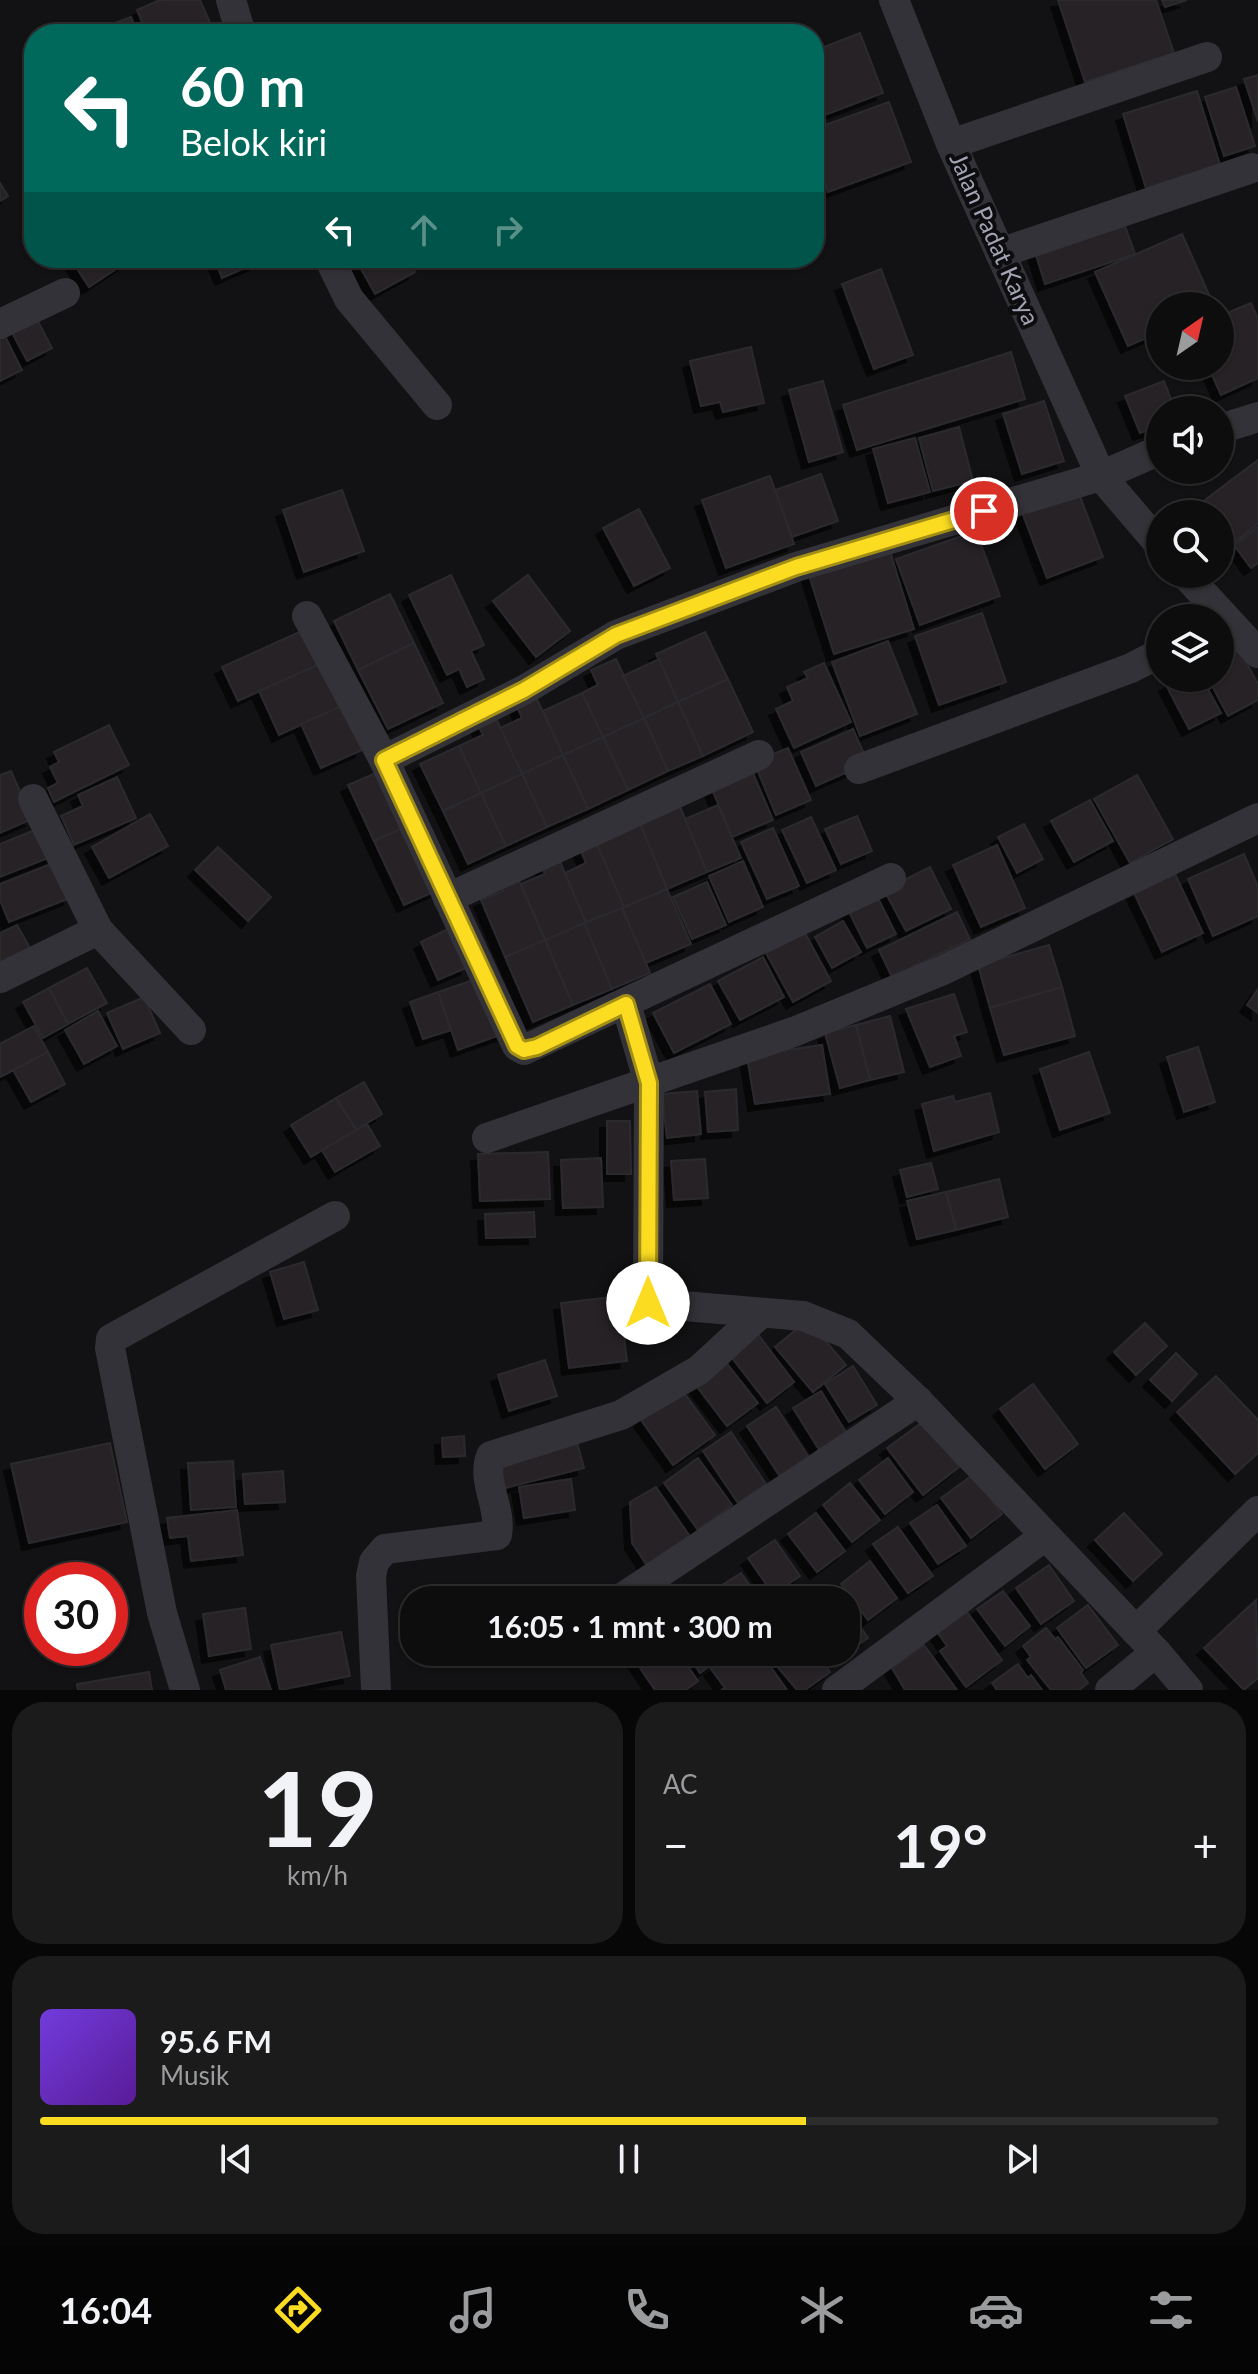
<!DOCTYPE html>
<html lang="id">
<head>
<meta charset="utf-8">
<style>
	body { margin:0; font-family:Lato,sans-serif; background:#1c1b1c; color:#f1f3f6; height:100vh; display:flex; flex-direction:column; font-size:30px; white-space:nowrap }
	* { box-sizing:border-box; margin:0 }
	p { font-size:26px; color:#9b9c9e }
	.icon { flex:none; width:44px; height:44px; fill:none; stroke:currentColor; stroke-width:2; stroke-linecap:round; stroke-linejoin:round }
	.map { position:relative; height:1690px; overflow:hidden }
	.drawer { display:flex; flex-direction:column; gap:12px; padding:12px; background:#080708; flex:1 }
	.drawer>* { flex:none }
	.banner { position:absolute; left:24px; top:24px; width:800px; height:244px; border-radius:32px; box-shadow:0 2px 6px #0004,0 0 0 2px #2e2d2e; background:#00695c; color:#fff; overflow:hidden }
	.needle { width:52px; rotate:34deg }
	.fabs { position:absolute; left:1146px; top:292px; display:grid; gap:16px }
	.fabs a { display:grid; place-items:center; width:88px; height:88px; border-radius:50%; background:#0e0d0e; box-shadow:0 2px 6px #0004,0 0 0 2px #2e2d2e; font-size:40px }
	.speed { position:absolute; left:24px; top:1562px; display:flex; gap:16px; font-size:40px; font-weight:700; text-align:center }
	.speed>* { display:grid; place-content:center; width:104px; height:104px; border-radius:50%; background:#0e0d0e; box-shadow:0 2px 6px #0004,0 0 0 2px #2e2d2e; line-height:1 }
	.speed .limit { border:12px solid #d22; background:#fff; color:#111 }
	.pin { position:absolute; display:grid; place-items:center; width:68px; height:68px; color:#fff; margin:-34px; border:4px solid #fff; border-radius:50%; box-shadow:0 2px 8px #0007 }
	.me { position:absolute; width:88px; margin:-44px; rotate:0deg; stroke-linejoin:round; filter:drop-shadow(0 0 6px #0008) }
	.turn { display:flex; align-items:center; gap:28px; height:168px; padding:0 24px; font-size:36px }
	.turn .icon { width:104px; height:104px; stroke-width:2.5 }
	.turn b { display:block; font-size:56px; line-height:68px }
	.lanes { display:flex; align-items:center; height:76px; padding:0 24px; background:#0003; justify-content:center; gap:40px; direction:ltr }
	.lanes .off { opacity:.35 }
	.big { font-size:60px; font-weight:700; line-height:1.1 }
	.drawer .widget { flex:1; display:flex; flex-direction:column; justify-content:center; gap:12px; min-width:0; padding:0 28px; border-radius:32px; background:#1c1b1c }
	.drawer .dial { align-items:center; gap:0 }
	.dial b { font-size:104px; line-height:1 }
	.song { display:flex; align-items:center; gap:24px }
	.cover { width:96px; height:96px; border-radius:12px; background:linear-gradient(135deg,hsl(260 70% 55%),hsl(270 70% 35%)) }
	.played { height:8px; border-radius:4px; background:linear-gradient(90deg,#fbdc21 65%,#2e2d2e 65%) }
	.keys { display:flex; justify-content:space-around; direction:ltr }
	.heat { display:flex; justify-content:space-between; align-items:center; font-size:44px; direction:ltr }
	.drawer .tiles { flex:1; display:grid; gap:12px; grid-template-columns:1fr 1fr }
	.widget:last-child { grid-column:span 2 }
	.trip { position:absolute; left:400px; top:1586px; width:460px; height:80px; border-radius:32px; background:#0e0d0e; box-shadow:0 2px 6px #0004,0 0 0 2px #2e2d2e; font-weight:700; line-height:80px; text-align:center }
	.tab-bar { display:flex; height:128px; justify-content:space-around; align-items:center; background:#060506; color:#9b9c9e }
	.tab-bar .icon { width:56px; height:56px }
	.tab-bar .current { color:#fbdc21 }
	.tab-bar b { font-size:36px; color:#f1f3f6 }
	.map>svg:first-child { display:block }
</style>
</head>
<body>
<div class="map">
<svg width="1258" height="1690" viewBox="0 0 1258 1690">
	<defs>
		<filter id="shadow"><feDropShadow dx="-7" dy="7" stdDeviation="0" flood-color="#0009"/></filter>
	</defs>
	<rect width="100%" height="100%" fill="#121113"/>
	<!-- building -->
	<g fill="#252427" stroke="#2c2b2f" stroke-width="2" filter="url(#shadow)">
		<path d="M160,0H200L215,34H147L137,10Z"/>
		<path d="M1058,0H1156L1174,53L1085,82Z"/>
		<path d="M1162,0H1187L1165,7Z"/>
		<path d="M131,17L138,34H85Z"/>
		<path d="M860,33L883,93L814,119V51Z"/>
		<path d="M1258,75V122L1244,79Z"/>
		<path d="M1236,87L1255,146L1224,156L1205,97Z"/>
		<path d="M1197,91L1220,165L1146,188L1123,114Z"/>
		<path d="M889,102L911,162L828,192L814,154V129Z"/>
		<path d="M0,183L8,196L0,201Z"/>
		<path d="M1124,223L1135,254L1045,284L1035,252Z"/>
		<path d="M1182,234L1214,306H1160V332L1128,346L1095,272Z"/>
		<path d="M70,258H130L131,259L89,287Z"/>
		<path d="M214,258H268L222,278Z"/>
		<path d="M355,258H407L415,272L375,294Z"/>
		<path d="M881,269L913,355L874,369L842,284Z"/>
		<path d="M1251,303L1258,319V378L1221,395L1208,366H1220V316Z"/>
		<path d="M33,312L52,348L27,361L8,325Z"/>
		<path d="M0,326L22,370L0,381Z"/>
		<path d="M751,347L764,403L723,412L720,402L701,406L690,361Z"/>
		<path d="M1011,352L1025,399L857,450L843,405Z"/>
		<path d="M823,381L843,452L809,462L789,390Z"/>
		<path d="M1164,381L1175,410H1160V426L1140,433L1125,396Z"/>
		<path d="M1044,401L1064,461L1022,474L1003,414Z"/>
		<path d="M959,427L973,481L933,491L919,438Z"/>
		<path d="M915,438L930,492L888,503L873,449Z"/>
		<path d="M1258,460V524L1232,544L1220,528V514H1209L1201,503Z"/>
		<path d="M821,474L838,521L792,537L775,490Z"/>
		<path d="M770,476L794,544L726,568L702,500Z"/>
		<path d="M342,490L364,551L304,572L283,510Z"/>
		<path d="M1078,491L1103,557L1047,578L1022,512Z"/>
		<path d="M639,509L670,568L634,586L603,528Z"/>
		<path d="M1258,527V563L1251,568L1234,545Z"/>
		<path d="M976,531L1000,596L920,625L896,559Z"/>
		<path d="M888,545L914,629L834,654L807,569Z"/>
		<path d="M451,575L484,645L471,651L484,679L467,687L459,669L447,675L409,595Z"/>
		<path d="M528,575L570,631L536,657L493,601Z"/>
		<path d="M390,594L414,643L358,670L334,621Z"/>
		<path d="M982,613L1006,682L939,705L915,636Z"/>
		<path d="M1227,626L1258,684V700L1228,716L1208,678H1220V630Z"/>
		<path d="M306,629L322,663L238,701L222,667Z"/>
		<path d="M705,632L728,679L678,702L656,654Z"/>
		<path d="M888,641L917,714L860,736L832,662Z"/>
		<path d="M414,643L443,703L388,729L358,670Z"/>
		<path d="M616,659L644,718L603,737L582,693L598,685L591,670Z"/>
		<path d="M659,659L678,702L644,718L623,676Z"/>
		<path d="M322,663L342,706L279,735L259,691Z"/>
		<path d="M824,663L851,722L794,748L776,709L793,701L787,687L808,678L804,672Z"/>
		<path d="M1179,678H1202L1221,713L1189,729L1166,685Z"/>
		<path d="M728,679L753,732L703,756L678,702Z"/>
		<path d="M582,693L603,737L563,755L543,711Z"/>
		<path d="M535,695L563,755L522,774L500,728L522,718L516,704Z"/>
		<path d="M678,702L703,756L668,771L644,718Z"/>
		<path d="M342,706L362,750L321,768L301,724Z"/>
		<path d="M494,714L522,774L481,793L459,746L483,735L477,723Z"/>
		<path d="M644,718L668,771L628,790L603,737Z"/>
		<path d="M109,725L129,765L54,802L48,788L58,783L50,767L59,762L54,752Z"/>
		<path d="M853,729L868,763L816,786L801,752Z"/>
		<path d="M603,737L628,790L588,809L563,755Z"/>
		<path d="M459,746L481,793L443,811L420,764Z"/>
		<path d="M788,748L811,800L776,815L754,762Z"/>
		<path d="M563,755L588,809L547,827L522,774Z"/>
		<path d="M750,766L773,820L732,837L709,782Z"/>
		<path d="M385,769L410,825L374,841L348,785Z"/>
		<path d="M11,771L32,819L0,833V775Z"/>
		<path d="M522,774L547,827L506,846L481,793Z"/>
		<path d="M1137,775L1173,839L1130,863L1094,799Z"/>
		<path d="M117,777L136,818L74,845L61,816L83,806L78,795Z"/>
		<path d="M481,793L506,846L468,864L443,811Z"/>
		<path d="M1090,800L1113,841L1074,862L1051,821Z"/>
		<path d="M679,804L707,872L667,889L639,821Z"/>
		<path d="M718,805L741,858L707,872L685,819Z"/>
		<path d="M150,814L168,846L109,878L92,847Z"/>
		<path d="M857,816L872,851L841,864L825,829Z"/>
		<path d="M811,817L836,870L807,883L782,830Z"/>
		<path d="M639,821L667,889L624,907L595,840Z"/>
		<path d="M1024,824L1043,859L1017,873L998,837Z"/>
		<path d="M410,825L440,889L404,905L374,841Z"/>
		<path d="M42,827L53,856L0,877V844Z"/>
		<path d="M773,828L799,886L767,899L741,842Z"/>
		<path d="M595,840L624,907L586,923L565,873L586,863L579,846Z"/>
		<path d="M997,845L1025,908L981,927L953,865Z"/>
		<path d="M218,847L271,897L248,921L195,870Z"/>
		<path d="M1244,854L1258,887V916L1213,936L1188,879Z"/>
		<path d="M558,857L586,923L545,940L521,884L545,874L541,865Z"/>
		<path d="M743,861L763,907L729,922L709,876Z"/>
		<path d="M56,862L70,898L9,922L0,900V884Z"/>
		<path d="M930,867L951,909L906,931L884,890Z"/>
		<path d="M1175,874L1203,933L1162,952L1134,893Z"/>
		<path d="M517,876L545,940L505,957L481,900L503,891L499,883Z"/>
		<path d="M707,882L726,925L692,939L673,897Z"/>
		<path d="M667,889L691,944L646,963L622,908Z"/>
		<path d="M875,892L896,934L867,948L846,906Z"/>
		<path d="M622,908L650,973L612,989L584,923Z"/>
		<path d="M957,912L970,939L892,977L879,950Z"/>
		<path d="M843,921L861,952L832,968L815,937Z"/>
		<path d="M584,923L612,989L573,1005L545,940Z"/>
		<path d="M17,925L30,948L0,963V933Z"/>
		<path d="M450,928L468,967L438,980L421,942Z"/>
		<path d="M805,933L831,981L793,1002L766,953Z"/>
		<path d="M545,940L573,1005L533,1022L505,957Z"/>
		<path d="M1049,945L1062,987L990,1008L978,965Z"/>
		<path d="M763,957L784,997L740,1020L718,981Z"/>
		<path d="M87,968L107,1003L68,1024L49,988Z"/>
		<path d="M482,977L503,1034L458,1050L438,992Z"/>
		<path d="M710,984L731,1024L674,1053L653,1013Z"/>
		<path d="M1062,987L1075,1036L1004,1055L990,1008Z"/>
		<path d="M49,988L68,1024L43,1038L23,1002Z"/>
		<path d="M1258,989V1013L1247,1005Z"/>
		<path d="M438,992L451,1030L423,1039L410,1002Z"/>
		<path d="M954,994L967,1032L954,1036L961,1056L930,1067L906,1009Z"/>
		<path d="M144,997L160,1033L123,1049L107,1013Z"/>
		<path d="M98,1011L117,1046L84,1064L65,1030Z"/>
		<path d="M890,1016L904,1072L870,1080L856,1025Z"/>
		<path d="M856,1025L870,1080L840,1088L825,1033Z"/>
		<path d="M34,1026L48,1052L0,1077V1044Z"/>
		<path d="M822,1045L830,1094L755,1104L747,1056Z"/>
		<path d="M1198,1047L1215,1102L1184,1112L1167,1057Z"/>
		<path d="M48,1052L65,1084L31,1102L13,1070Z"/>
		<path d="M1089,1052L1110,1113L1060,1130L1040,1069Z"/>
		<path d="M364,1082L382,1114L356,1130L336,1098Z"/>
		<path d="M736,1089L738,1130L708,1132L705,1092Z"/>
		<path d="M697,1091L701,1134L667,1138L662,1094Z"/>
		<path d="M990,1093L999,1132L934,1151L922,1104L953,1096L955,1102Z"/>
		<path d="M336,1098L356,1130L311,1157L291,1125Z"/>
		<path d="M607,1121H630L631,1174H607Z"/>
		<path d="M367,1124L380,1146L335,1172L322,1150Z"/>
		<path d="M548,1152L550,1199L480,1201L478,1154Z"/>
		<path d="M601,1158L603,1207L563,1208L561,1160Z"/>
		<path d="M705,1159L708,1198L674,1200L671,1161Z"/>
		<path d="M931,1163L938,1189L907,1197L900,1170Z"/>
		<path d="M999,1179L1008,1217L956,1230L946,1192Z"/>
		<path d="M946,1192L956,1230L917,1239L907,1201Z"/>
		<path d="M534,1212L535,1237L486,1238L485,1214Z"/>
		<path d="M304,1262L318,1310L284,1319L270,1272Z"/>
		<path d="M619,1296L627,1361L569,1368L561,1303Z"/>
		<path d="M808,1320L846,1365L813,1392L775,1347Z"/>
		<path d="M1145,1323L1167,1346L1136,1375L1114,1352Z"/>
		<path d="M757,1333L794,1382L767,1403L729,1354Z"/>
		<path d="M1176,1353L1197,1374L1172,1401L1150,1380Z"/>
		<path d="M721,1356L758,1403L727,1426L691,1379Z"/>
		<path d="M545,1360L557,1396L509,1411L498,1375Z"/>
		<path d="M853,1366L877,1405L849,1422L825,1384Z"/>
		<path d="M1216,1376L1258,1420V1453L1235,1474L1177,1412Z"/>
		<path d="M1033,1384L1078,1444L1045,1469L1000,1409Z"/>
		<path d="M682,1390L715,1435L673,1465L641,1420Z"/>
		<path d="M821,1391L847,1434L820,1451L793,1408Z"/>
		<path d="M776,1407L810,1459L781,1478L747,1426Z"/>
		<path d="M924,1421L959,1467L923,1495L887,1448Z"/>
		<path d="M731,1432L766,1484L738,1503L703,1451Z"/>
		<path d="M464,1436L465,1456L443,1457L442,1438Z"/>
		<path d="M576,1438L584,1468L505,1488L498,1458Z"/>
		<path d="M110,1443L127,1522L29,1543L11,1464Z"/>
		<path d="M698,1458L732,1505L698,1530L664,1483Z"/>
		<path d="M888,1458L913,1492L885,1514L859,1480Z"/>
		<path d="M233,1461L236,1507L191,1510L188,1463Z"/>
		<path d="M283,1471L285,1502L245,1504L243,1474Z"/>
		<path d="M973,1475L1002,1514L971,1538L941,1498Z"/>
		<path d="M571,1479L575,1510L524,1518L519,1487Z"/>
		<path d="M850,1483L880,1520L852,1542L823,1505Z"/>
		<path d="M656,1487L693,1541L650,1570L632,1543L630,1502Z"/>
		<path d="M937,1505L966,1546L938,1564L910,1523Z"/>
		<path d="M237,1510L243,1555L191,1561L188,1536L170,1538L167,1518Z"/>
		<path d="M816,1513L845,1551L817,1572L788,1534Z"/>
		<path d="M1124,1513L1162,1554L1133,1581L1095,1540Z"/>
		<path d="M898,1527L933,1576L908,1593L873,1544Z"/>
		<path d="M775,1540L800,1576L773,1594L748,1558Z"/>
		<path d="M870,1561L897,1598L868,1620L841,1584Z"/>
		<path d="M1049,1565L1074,1601L1041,1624L1016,1588Z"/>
		<path d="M741,1573L760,1600H716L711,1592Z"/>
		<path d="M826,1589L833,1600H810Z"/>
		<path d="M1003,1591L1030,1626L1005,1646L977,1609Z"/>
		<path d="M1256,1600L1258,1678L1244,1690L1204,1648Z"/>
		<path d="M1088,1605L1118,1645L1086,1668L1057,1628Z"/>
		<path d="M846,1606L868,1638L833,1662L826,1652H846Z"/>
		<path d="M245,1608L251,1649L209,1656L203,1614Z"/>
		<path d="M964,1608L1002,1660L966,1687L940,1651L947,1646L935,1629Z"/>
		<path d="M1046,1628L1055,1639L1058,1637L1083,1670L1081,1673L1088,1683L1079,1690H1051L1027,1660L1031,1657L1023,1646Z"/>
		<path d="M341,1632L350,1676L280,1690L271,1645Z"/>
		<path d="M924,1645L957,1690H905L892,1668Z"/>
		<path d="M629,1652H678L698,1681L686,1690H655Z"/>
		<path d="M686,1652H729L700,1673Z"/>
		<path d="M735,1652H760L787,1690H721L725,1688L711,1669Z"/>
		<path d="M765,1652H816L830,1672L805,1690H797Z"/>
		<path d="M260,1657L271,1690H226L220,1670Z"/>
		<path d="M1018,1664L1028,1678L1031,1675L1042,1690H997L992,1683Z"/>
		<path d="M149,1672L152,1690H78L77,1684Z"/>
	</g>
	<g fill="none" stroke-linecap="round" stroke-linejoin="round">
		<!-- minor -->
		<g stroke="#323238" stroke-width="30">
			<path d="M231,0L241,34"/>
			<path d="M894,0L951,144L1101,476L1160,545"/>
			<path d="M951,144L1207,57"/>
			<path d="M1000,253L1252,168"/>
			<path d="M329,258L349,299L437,405"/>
			<path d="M0,324L65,293"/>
			<path d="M1220,429L1258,417"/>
			<path d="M1185,574L1258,653"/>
			<path d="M307,616L384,760L524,690L616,635L796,567L1101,476L1160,450"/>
			<path d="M384,760L517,1046L524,1050L891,878"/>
			<path d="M859,769L1131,668L1160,653"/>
			<path d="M33,799L98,930L191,1030"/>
			<path d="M448,898L759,755"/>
			<path d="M0,978L98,930"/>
			<path d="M626,1004L649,1083L648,1303L803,1316L848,1334L918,1401L1156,1652L1110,1690"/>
			<path d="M487,1138L796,1031L941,971L1258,818"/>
			<path d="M619,1600L918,1401"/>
			<path d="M1136,1631L1258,1511"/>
			<path d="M1156,1652L1188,1690"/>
			<path d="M185,1690L162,1613L110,1348L111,1339L335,1216"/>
			<path d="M376,1690L371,1576L374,1562L385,1549L497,1535C502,1509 481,1480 491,1456L621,1415L699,1370L761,1313"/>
			<path d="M837,1690L1045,1536"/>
		</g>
	</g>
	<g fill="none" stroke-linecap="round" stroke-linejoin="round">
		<!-- route casing -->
		<g stroke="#a38f15" stroke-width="20">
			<path id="route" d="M648,1303L649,1083L626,1004L537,1047L524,1050L517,1046L384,760L524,690L616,635L796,567L984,511"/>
		</g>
		<!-- route -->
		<use href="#route" stroke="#fbdc21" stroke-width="14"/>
	</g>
	<g text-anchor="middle" stroke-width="8" stroke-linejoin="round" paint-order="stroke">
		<!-- street labels -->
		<g font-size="24" fill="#a2a4b4" stroke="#0d0c0e">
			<text transform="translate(994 239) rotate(66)" y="8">Jalan Padat Karya</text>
		</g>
	</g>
</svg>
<div class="fabs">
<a><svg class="needle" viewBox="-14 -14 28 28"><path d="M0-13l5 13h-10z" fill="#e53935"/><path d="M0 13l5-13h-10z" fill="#9b9c9e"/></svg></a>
<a><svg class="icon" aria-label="sound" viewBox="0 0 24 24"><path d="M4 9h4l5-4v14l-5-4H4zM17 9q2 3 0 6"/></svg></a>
<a><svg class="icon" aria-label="search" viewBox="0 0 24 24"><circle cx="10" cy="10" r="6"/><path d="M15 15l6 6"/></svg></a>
<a><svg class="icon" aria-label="layers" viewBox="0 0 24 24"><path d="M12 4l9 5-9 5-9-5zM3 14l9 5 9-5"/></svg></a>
</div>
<div class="speed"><div class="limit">30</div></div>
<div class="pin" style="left:984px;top:511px;background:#d93025"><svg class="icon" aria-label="arrive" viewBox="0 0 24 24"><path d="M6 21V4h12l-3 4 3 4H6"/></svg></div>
<svg class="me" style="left:648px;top:1303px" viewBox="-20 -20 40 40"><circle r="19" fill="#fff"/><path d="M0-13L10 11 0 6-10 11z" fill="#fbdc21"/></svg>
<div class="trip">16:05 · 1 mnt · 300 m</div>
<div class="banner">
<div class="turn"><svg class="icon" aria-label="left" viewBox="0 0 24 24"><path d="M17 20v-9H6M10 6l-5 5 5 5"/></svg><div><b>60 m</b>Belok kiri</div></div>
<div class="lanes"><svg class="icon" aria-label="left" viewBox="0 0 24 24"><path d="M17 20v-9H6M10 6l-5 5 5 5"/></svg><svg class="icon off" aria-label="ahead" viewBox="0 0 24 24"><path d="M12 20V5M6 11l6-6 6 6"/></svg><svg class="icon off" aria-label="right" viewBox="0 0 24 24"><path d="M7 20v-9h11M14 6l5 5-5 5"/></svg></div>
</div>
</div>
<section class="drawer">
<div class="tiles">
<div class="widget dial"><b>19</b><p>km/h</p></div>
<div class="widget"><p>AC</p>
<div class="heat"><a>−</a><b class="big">19°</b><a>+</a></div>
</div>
<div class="widget">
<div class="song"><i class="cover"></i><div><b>95.6 FM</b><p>Musik</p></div></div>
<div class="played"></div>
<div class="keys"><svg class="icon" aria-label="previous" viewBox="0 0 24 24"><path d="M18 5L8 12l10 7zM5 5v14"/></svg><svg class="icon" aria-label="pause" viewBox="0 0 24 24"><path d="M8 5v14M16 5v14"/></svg><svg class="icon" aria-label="next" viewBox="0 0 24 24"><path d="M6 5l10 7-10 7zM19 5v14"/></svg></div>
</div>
</div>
</section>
<nav class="tab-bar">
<b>16:04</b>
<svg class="icon current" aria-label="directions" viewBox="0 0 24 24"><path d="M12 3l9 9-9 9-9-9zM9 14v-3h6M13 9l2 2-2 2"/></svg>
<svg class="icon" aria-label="music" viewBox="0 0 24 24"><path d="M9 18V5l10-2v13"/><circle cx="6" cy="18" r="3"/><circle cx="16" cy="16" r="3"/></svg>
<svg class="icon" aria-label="phone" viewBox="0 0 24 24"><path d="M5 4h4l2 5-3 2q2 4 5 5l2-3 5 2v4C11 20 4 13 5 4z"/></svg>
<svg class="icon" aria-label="climate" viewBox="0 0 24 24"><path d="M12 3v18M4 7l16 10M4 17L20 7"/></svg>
<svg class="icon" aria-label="car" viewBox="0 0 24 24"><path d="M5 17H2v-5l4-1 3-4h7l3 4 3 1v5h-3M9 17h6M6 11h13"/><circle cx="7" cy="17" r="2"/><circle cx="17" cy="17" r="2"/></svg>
<svg class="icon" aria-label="filters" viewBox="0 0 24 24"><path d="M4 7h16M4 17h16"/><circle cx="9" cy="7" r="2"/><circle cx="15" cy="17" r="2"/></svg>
</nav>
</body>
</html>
